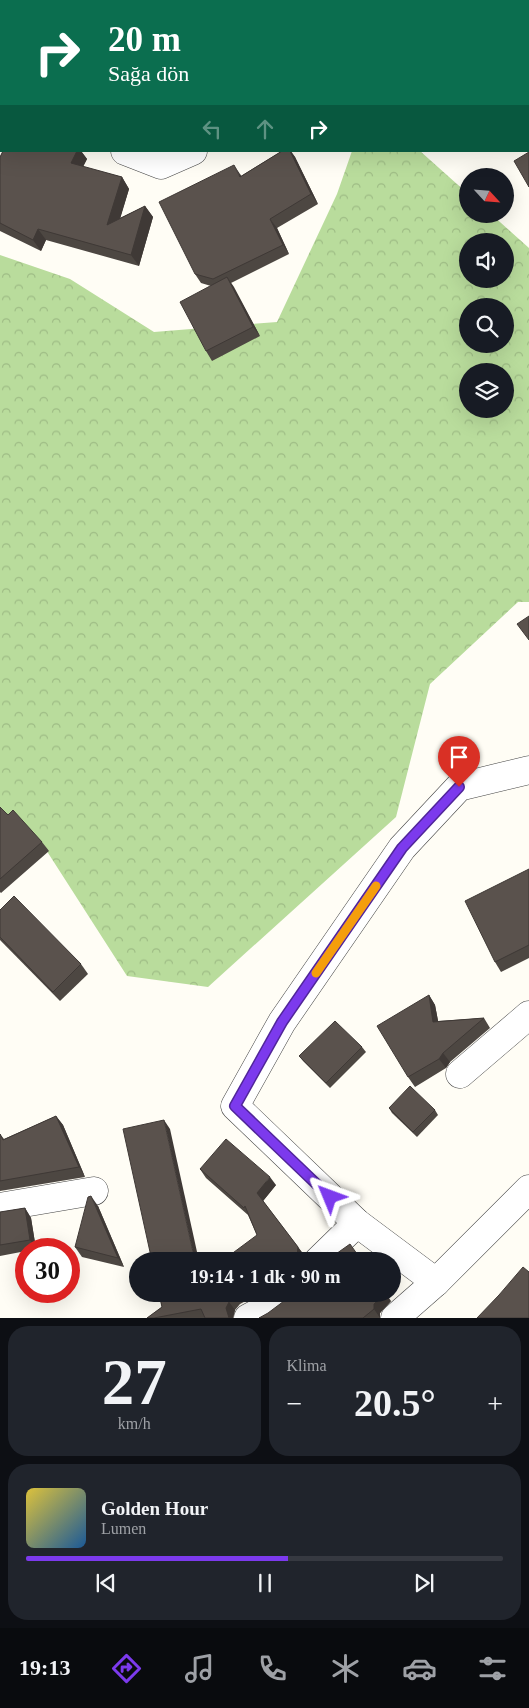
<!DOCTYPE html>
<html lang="tr">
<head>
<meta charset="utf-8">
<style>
	body { margin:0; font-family:Georgia,serif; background:#20242c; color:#f1f3f6; height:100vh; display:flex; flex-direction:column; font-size:19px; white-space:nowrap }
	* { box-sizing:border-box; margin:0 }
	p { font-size:16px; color:#9ea1a6 }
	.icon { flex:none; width:28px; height:28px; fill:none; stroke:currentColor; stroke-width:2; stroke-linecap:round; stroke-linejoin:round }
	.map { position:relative; height:1318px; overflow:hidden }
	.panel { display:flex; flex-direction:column; gap:8px; padding:8px; background:#0d0f14; flex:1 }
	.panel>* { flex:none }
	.top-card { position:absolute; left:0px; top:0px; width:530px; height:152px; box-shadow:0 5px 20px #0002; background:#0b6e4f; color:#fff; overflow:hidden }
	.needle { width:32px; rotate:116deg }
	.fabs { position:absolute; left:459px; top:168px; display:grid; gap:10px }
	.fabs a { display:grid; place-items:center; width:55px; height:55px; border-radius:50%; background:#171b24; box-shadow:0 5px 20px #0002; font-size:25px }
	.speed { position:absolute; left:15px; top:1238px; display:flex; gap:10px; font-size:25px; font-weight:700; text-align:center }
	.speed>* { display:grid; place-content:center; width:65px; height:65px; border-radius:50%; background:#171b24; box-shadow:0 5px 20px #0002; line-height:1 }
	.speed .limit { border:8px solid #d22; background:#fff; color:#111 }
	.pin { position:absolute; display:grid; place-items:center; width:42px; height:42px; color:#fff; margin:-51px -21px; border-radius:50% 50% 50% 0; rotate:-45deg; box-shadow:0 0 5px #0007 }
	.pin .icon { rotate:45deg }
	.me { position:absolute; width:55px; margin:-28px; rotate:314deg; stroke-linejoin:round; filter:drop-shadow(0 0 4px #0008) }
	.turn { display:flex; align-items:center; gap:18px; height:105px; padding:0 25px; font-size:22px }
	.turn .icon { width:65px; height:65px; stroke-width:2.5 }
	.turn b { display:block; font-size:35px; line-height:42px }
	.lanes { display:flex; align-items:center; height:48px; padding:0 25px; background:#0003; justify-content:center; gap:25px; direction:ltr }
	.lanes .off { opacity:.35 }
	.big { font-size:38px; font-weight:700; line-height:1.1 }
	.panel .tile { flex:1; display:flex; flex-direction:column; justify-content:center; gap:8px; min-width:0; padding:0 18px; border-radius:20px; background:#20242c }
	.panel .dial { align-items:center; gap:0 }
	.dial b { font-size:65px; line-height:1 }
	.song { display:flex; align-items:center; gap:15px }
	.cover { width:60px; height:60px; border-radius:8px; background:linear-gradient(135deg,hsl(50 70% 55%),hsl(210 70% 35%)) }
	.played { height:5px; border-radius:2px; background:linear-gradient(90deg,#7c3aed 55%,#363941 55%) }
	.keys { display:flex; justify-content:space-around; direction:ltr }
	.heat { display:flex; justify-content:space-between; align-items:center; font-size:28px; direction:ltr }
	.panel .tiles { flex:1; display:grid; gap:8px; grid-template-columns:1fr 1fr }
	.tile:last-child { grid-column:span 2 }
	.trip { position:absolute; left:129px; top:1252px; width:272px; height:50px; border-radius:25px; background:#171b24; box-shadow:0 5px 20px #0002; font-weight:700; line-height:50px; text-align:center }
	.tab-bar { display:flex; height:80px; justify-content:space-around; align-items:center; background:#090b0e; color:#9ea1a6 }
	.tab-bar .icon { width:35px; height:35px }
	.tab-bar .current { color:#7c3aed }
	.tab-bar b { font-size:22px; color:#f1f3f6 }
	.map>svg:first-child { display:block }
</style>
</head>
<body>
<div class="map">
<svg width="529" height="1318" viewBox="0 0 529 1318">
	<defs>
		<pattern id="forest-crowns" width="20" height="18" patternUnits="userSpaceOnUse" patternTransform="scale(1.25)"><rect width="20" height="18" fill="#b9dc9c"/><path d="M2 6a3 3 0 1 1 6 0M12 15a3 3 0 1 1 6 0" fill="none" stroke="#9ebc85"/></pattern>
	</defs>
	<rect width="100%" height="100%" fill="#fffdf5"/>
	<!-- forest -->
	<path fill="url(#forest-crowns)" fill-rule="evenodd" d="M352,151H420L467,193L468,214H491L529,248V602H518L430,684L396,817L208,987L127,976L41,842L0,816V255L70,279L154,332L277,322L337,194ZM468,241H505V279H468ZM468,306H505V344H468ZM468,371H505V409H468Z"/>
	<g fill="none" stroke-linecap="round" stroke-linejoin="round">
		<!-- street casing -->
		<g stroke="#444" stroke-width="29">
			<g id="street">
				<path d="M454,1L456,0"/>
				<path d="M0,92L1,94"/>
				<path d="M125,151L161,165L193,151"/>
				<path d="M460,1074L529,1015"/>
				<path d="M0,1207L94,1191"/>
				<path d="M318,1261L357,1223"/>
				<path d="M436,1282L357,1223L235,1106L282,1022L402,848L459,787L529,770"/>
				<path d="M248,1318L265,1309L285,1294"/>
				<path d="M395,1318L436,1282L529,1189"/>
			</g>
		</g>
		<!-- street -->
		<use href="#street" stroke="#fff" stroke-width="28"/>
	</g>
	<!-- wall -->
	<g fill="#4d4742">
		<path d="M251,0H382L380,1H252Z"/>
		<path d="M3,151H81L87,159L83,167L122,177L129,189L120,218L145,206L153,217L139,266L46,240L41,251L0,231V157Z"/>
		<path d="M282,151H291L295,157L318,204L277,228L289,254L231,283L260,336L212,361L206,351L211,286L201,283L195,274L240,174L241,176Z"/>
		<path d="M0,807L8,815L42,842L49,851L1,893L0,892Z"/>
		<path d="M529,869V958L501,972L495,962Z"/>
		<path d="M0,910L81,964L88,974L60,1001L0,940Z"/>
		<path d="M429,995L435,1005L438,1021L484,1018L490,1028L450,1062L446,1068L415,1087L408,1077Z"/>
		<path d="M362,1047L366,1052L330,1088L303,1061L299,1056Z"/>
		<path d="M389,1108L435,1110L438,1115L417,1137L392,1113Z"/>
		<path d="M56,1116L63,1125L85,1177L0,1191V1134L4,1139Z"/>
		<path d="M200,1169L276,1185L263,1201L304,1255L257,1235L248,1215L206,1178Z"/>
		<path d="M98,1206L124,1267L82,1257L75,1247Z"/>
		<path d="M25,1208L31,1218L36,1249H26V1251L0,1256V1212Z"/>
		<path d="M159,1294H259L240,1304L235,1310L233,1318H147L162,1307Z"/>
		<path d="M391,1301L380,1313V1318H259Z"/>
	</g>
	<!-- shaded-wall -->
	<g fill="#3f3936">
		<rect x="86" y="0" width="7" height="1"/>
		<path d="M77,151H81L87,159L79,174L71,163Z"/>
		<path d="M290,151L295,157L318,204L311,194Z"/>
		<path d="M234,165L240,174L246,186L240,177Z"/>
		<path d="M122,177L129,189L115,236L107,225Z"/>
		<path d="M145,206L153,217L139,266L131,255Z"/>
		<path d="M270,219L277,228L289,254L283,245Z"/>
		<path d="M38,229L46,240L41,251L33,240Z"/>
		<path d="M227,277L234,287L260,336L253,327Z"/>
		<path d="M429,995L435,1005L440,1031L433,1022Z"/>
		<path d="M443,1053L450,1062L446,1068L439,1059Z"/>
		<path d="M56,1116L63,1125L85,1177L79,1167Z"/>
		<path d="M164,1120L170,1129L199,1261H195Z"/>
		<path d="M270,1177L276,1185L263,1201L257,1193Z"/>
		<path d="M91,1196L98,1206L124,1267L118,1258Z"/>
		<path d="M25,1208L31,1218L36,1249L30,1240Z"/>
		<path d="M298,1247L304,1255L303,1261H300L297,1256Z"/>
		<path d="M384,1294H386L391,1301L380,1313V1318L374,1309V1304Z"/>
		<path d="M229,1302L235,1310L233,1318H229L226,1308Z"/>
	</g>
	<!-- building -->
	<g fill="#5a524d" stroke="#3f3936">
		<rect x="13" y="0" width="73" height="1"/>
		<path d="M251,0H358L357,1H252Z"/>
		<path d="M493,0H529V110V1H491Z"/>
		<path d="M3,151H77L71,163L122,177L107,225L145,206L131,255L38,229L33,240L0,223V157Z"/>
		<path d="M282,151H290L311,194L270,219L283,245L213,279L195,274L159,202L234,165L240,177Z"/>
		<path d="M529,152V187L514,161Z"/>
		<path d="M227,277L253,327L206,351L180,302Z"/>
		<path d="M529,616V640L517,624Z"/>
		<path d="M0,807L8,815L13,810L42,842L0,879Z"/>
		<path d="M529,869V945L495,962L465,901Z"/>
		<path d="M14,896L81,964L53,992L0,937V910Z"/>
		<path d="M429,995L433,1022L484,1018L443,1053L439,1059L408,1077L377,1026Z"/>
		<path d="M335,1021L362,1047L326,1083L299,1056Z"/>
		<path d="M410,1086L435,1110L413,1132L389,1108Z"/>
		<path d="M56,1116L79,1167L0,1181V1134L3,1140Z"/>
		<path d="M164,1120L195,1261H152L123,1129Z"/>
		<path d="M226,1139L270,1177L257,1193L298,1247L297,1256L300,1261H222L257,1235L245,1206L244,1208L200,1169Z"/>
		<path d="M91,1196L118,1258L75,1247L88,1197Z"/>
		<path d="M25,1208L30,1240L0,1245V1212Z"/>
		<path d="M350,1244L362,1261H326Z"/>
		<path d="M523,1267L529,1272V1318H477L499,1295Z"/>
		<path d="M159,1294H238L234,1296L229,1302L226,1308L229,1318H205L201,1309L154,1318H147L162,1307Z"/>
		<path d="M292,1294H384L374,1304V1309L363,1318H259L268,1313L288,1298Z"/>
	</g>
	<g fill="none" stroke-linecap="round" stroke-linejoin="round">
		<!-- route casing -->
		<g stroke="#51269a" stroke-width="12">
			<path id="route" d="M330,1197L235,1106L282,1022L402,848L459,787"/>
		</g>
		<!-- route -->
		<use href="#route" stroke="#7c3aed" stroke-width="9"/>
		<!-- slow -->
		<path stroke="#f59e0b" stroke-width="9" d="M316,973L376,886"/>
	</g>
</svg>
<div class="fabs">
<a><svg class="needle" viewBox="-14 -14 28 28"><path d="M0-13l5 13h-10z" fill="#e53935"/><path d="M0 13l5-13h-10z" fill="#9ea1a6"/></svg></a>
<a><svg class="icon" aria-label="sound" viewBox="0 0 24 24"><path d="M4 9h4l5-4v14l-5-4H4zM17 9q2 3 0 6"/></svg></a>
<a><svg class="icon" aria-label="search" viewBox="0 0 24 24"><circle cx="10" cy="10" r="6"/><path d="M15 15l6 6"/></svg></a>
<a><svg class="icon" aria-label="layers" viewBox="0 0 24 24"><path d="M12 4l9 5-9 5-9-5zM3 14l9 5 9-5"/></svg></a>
</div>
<div class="speed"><div class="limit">30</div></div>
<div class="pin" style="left:459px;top:787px;background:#d93025"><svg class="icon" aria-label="arrive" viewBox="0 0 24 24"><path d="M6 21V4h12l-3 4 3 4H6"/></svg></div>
<svg class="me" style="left:330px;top:1197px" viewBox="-20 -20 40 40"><path d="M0-17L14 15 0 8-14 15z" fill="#7c3aed" stroke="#fff" stroke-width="4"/></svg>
<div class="trip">19:14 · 1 dk · 90 m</div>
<div class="top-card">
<div class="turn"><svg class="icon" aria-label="right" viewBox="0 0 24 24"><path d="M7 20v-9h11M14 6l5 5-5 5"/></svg><div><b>20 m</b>Sağa dön</div></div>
<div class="lanes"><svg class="icon off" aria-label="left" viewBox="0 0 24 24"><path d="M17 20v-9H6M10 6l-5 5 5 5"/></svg><svg class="icon off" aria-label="ahead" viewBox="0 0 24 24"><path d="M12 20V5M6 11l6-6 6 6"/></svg><svg class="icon" aria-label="right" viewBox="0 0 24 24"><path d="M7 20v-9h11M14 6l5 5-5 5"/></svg></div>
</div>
</div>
<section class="panel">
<div class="tiles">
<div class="tile dial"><b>27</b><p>km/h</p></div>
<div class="tile"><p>Klima</p>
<div class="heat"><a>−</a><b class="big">20.5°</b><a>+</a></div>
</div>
<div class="tile">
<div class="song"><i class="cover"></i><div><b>Golden Hour</b><p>Lumen</p></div></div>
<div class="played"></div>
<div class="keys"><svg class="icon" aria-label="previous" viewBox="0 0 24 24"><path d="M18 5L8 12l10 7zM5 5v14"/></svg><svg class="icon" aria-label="pause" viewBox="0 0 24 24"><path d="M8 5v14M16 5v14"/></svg><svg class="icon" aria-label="next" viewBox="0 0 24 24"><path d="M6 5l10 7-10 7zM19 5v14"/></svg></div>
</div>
</div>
</section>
<nav class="tab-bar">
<b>19:13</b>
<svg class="icon current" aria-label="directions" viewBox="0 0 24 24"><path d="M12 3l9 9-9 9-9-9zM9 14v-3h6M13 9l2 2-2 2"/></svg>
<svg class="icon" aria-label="music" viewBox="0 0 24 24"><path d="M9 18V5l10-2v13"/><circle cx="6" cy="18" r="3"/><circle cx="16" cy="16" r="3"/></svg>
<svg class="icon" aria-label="phone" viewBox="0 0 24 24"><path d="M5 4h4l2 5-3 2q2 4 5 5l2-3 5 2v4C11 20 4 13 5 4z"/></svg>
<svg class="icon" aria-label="climate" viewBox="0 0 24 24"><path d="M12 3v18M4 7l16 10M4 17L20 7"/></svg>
<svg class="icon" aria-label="car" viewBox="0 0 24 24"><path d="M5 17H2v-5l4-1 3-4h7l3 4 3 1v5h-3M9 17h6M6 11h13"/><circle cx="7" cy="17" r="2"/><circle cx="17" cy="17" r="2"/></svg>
<svg class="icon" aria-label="filters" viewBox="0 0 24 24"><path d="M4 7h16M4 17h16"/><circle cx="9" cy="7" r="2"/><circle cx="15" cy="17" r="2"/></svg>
</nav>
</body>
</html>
